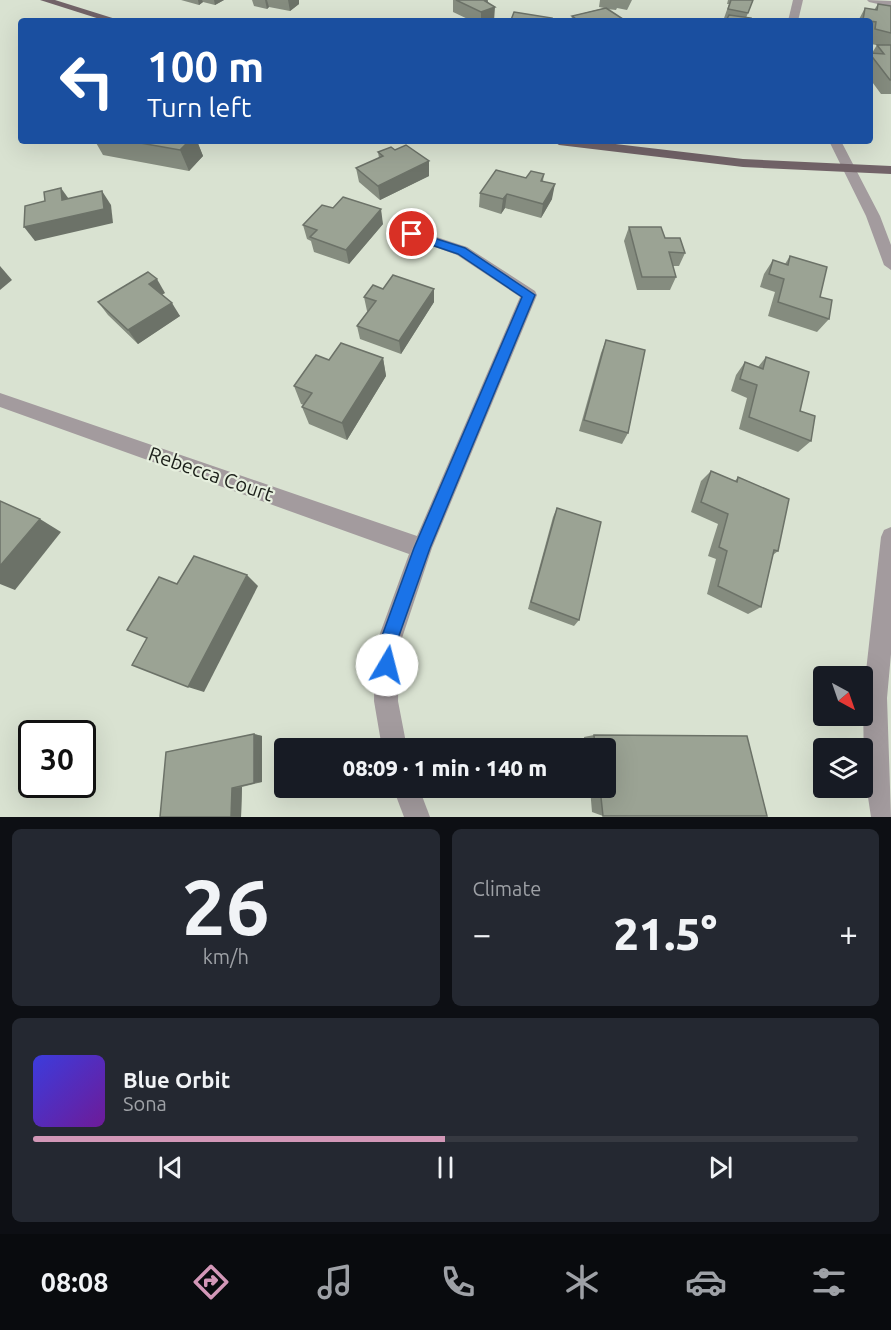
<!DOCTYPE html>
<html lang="en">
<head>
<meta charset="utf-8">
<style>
	body { margin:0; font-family:Ubuntu,sans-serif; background:#242831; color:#f1f3f6; height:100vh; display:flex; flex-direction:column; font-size:22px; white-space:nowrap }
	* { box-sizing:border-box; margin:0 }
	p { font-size:20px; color:#9ea1a6 }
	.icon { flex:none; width:33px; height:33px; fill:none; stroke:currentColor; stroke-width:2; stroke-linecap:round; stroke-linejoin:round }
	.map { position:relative; height:817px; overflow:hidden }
	.details { display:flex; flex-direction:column; gap:12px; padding:12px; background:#0d0f14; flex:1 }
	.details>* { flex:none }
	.hud { position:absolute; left:18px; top:18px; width:855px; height:126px; border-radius:6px; box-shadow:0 6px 24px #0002; background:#1a4fa0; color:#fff; overflow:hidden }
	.needle { width:39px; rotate:140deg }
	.buttons { position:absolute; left:813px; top:666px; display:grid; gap:12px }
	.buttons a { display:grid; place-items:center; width:60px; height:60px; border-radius:6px; background:#171b24; box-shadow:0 6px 24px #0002; font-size:30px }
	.speed { position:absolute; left:18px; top:720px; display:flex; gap:12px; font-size:30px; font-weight:700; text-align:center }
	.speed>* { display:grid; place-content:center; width:78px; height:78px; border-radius:50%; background:#171b24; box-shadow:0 6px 24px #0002; line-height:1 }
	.speed .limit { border:3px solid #111; border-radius:9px; background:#fff; color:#111 }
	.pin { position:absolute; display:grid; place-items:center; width:51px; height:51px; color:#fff; margin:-26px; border:3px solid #fff; border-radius:50%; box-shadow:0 2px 6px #0007 }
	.me { position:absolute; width:66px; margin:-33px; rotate:8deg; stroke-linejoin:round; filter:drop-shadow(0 0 4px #0008) }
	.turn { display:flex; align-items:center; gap:21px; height:126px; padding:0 30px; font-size:27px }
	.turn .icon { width:78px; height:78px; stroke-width:2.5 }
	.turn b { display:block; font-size:42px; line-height:51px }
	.big { font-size:45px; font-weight:800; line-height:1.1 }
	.details .widget { flex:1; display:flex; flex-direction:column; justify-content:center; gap:9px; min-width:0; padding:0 21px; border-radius:9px; background:#242831 }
	.details .dial { align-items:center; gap:0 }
	.dial b { font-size:78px; line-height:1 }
	.song { display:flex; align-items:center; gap:18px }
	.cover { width:72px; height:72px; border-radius:9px; background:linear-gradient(135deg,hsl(240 70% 55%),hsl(280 70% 35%)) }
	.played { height:6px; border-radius:3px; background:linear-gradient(90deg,#d297b7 50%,#363941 50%) }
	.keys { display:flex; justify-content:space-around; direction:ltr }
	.heat { display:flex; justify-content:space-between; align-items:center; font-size:33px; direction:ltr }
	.details .tiles { flex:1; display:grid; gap:12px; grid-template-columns:1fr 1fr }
	.widget:last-child { grid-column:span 2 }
	.trip { position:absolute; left:274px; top:738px; width:342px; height:60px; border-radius:6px; background:#171b24; box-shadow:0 6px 24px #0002; font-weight:800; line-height:60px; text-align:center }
	.dock { display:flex; height:96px; justify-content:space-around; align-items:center; background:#090b0e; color:#9ea1a6 }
	.dock .icon { width:42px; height:42px }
	.dock .on { color:#d297b7 }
	.dock b { font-size:27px; color:#f1f3f6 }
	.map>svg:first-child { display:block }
</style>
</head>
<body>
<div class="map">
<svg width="891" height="817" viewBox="0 0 891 817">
	<rect width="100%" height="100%" fill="#d9e2d1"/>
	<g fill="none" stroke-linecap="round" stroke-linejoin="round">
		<!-- minor -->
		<g fill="#a39b9e" fill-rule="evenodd">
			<path d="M793,0H803L798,21H788Z"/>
			<path d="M867,0L891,1V7L869,2Z"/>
			<path d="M829,141H841L880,216L891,245V270L884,265L866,216Z"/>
			<path d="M412,229L467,247L535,291L537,295L432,548L399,647L398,701L407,748H382L374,701L375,647L409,554L0,407V393L417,536L520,297L457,255L407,237L405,234L407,231Z"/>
			<path d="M891,527V654L887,698L891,817H871L864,771L863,698L881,537L884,530Z"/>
			<path d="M393,788H419L430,817H404Z"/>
		</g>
		<!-- major -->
		<g fill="#726368" fill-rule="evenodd">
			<path d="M40,0H55L122,21H106Z"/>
			<path d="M553,141H590L743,159L891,166V174L743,167L559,145Z"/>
		</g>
	</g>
	<!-- wall -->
	<g fill="#858c7f">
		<path d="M181,0H224L215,5L203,2L199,5Z"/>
		<path d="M252,0H299V4L290,11L269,7L267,9L254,6Z"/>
		<path d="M453,0H487L494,21H472L453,12Z"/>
		<path d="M600,0H632L627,10L617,8L616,10L607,9L626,21H571L572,16L604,8L599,7Z"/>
		<path d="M728,0H753L746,18L750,21H723L729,4H727Z"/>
		<path d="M878,4L891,6V94H881L870,79V53H872L877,45L870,44V21H858L865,8L874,10Z"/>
		<path d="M95,141H197L203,156L189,171L103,155Z"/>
		<path d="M395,150L429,161V176L380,200L359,182L356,168L379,158L378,152Z"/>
		<path d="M544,174L543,181L552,199L541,218L505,208L501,214L479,207L480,193L526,178Z"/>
		<path d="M383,224L349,264L314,252L311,241L307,239L303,225Z"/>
		<path d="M629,227L665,238L685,253L679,266H673L676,277L670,290H637L624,241Z"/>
		<path d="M790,256L820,297L829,319L817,332L768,316L775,292L760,287L764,274L773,260L785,264Z"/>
		<path d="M383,289L434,302L401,354L360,339L357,326L368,311H367L364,297Z"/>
		<path d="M165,293L162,294L180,316L138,344L108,315L98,302Z"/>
		<path d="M606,340L628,433L622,444L579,431L601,353Z"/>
		<path d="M766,357L800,411L811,441L798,452L739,429L747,398L731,391L736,375L745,362L758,367Z"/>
		<path d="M383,358L386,376L347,440L309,424L302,407L304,405L301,404L294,386L329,360Z"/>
		<path d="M711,471L735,481L738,477L778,551L773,555L761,607L748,614L707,594L716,559L708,556L718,524L691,512L701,481Z"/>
		<path d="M557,508L579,620L574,626L528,609L553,517Z"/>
		<path d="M254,734L262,736V782L242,787L241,817H160Z"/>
		<path d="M594,735L747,736L767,816H603L592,812L590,788H606V748H585L584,737Z"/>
	</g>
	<!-- shaded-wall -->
	<g fill="#6c7268">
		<path d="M198,0H202L203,2L199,5Z"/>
		<path d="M214,0H224L215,5Z"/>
		<path d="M265,0H267L269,7L267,9Z"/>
		<path d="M288,0H299V4L290,11Z"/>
		<path d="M488,0L487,10L495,7L494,21H481V12L485,1Z"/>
		<path d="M181,141H197L203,156L189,171L180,150Z"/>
		<path d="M429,161V176L380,200L378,186Z"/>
		<path d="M555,184L552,199L541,218L543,204Z"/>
		<path d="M61,188L71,202L62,200Z"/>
		<path d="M102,191L111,205L113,223L35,241L24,227Z"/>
		<path d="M507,194L505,208L501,214L503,199Z"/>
		<path d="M381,209L383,224L349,264L346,250Z"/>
		<path d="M0,266L12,280L0,290Z"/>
		<path d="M157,279L165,293L158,297L149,284Z"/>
		<path d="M434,289V302L401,354L399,341Z"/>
		<path d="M172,303L180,316L138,344L128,330Z"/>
		<path d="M383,358L386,376L347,440L342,423Z"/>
		<path d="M40,519L61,532L15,590L0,584V566Z"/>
		<path d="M247,575L258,586L204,692L188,687Z"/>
		<path d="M254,734L262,736V782L254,783Z"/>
		<path d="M242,787L241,817H231L232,788Z"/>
	</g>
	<!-- building -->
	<g fill="#9ba394" stroke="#6c7268" stroke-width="1.5">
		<path d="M456,0H487L485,1L495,7L481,12Z"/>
		<path d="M731,0H753L748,13L728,9Z"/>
		<path d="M878,4L891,6V33L875,29L876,22L863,20L865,8L877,10Z"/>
		<path d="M606,8L626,21H579L572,16Z"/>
		<path d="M514,12L552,18L551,21H518L511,20Z"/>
		<path d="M729,15L751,18L750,21H726Z"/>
		<path d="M877,45H891V80H890L870,54V53L884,54Z"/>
		<path d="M129,141H189L180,150Z"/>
		<path d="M406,145L429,161L378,186L356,168L383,156L378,152L391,147L395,150Z"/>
		<path d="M496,170L526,178L531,171L544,174L541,181L555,184L543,204L507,194L503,199L480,193Z"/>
		<path d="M61,188L62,200L102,191L104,209L24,227L25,206L45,201L44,192Z"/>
		<path d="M343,197L381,209L346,250L310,237L317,230L303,225L322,205L333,208Z"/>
		<path d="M629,227H661L665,238H680L685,253L669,252L676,277H642Z"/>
		<path d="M790,256L827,267L820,297L832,300L829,319L778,302L784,279L769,274L773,260L788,265Z"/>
		<path d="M148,272L157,279L149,284L172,303L128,330L98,302Z"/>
		<path d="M393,275L434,289L399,341L357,326L376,301L364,297L373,285L383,289Z"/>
		<path d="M606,340L645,350L628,433L584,420Z"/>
		<path d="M341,343L383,358L342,423L302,407L312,393L294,386L316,355L329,360Z"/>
		<path d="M766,357L809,372L800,411L815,416L811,441L749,417L757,385L740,379L745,362L763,369Z"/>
		<path d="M711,471L737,482L738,477L789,499L778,551L774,550L761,607L718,586L727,551L719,547L728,514L701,502Z"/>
		<path d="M0,501L40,519L0,566Z"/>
		<path d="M557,508L601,522L579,620L531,602Z"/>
		<path d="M194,556L247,575L188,687L132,665L147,638L127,630L159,577L177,584Z"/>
		<path d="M254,734V783L232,788L231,817H160L166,752Z"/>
		<path d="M594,735L747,736L767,816H603L600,788H606V748H595Z"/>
	</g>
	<!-- route -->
	<path fill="#1a73e8" stroke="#114b97" stroke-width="1.5" d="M412,231L465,248L535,295L430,548L395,647V665L393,671L387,674L380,671L378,665V647L414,548L522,297L458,254L408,237L406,234Z"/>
	<g text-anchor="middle" stroke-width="4.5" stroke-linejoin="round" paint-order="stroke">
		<!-- street labels -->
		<g font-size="20" fill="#1b1f19" stroke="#e6efde">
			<text transform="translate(211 474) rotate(19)" y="7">Rebecca Court</text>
		</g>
	</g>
</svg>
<div class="buttons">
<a><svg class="needle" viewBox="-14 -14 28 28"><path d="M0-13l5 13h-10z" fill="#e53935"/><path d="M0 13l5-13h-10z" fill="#9ea1a6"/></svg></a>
<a><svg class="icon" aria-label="layers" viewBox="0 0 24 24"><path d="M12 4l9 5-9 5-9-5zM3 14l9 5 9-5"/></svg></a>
</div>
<div class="speed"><div class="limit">30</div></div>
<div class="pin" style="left:412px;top:234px;background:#d93025"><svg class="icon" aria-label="arrive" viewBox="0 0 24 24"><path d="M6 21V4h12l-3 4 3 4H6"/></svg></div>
<svg class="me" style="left:387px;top:665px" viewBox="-20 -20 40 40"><circle r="19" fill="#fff"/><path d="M0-13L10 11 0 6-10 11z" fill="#1a73e8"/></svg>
<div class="trip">08:09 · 1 min · 140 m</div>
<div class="hud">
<div class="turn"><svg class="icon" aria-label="left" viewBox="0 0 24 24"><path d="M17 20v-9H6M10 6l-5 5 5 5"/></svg><div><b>100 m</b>Turn left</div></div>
</div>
</div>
<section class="details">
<div class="tiles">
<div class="widget dial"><b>26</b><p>km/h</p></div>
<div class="widget"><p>Climate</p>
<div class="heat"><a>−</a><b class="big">21.5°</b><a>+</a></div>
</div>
<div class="widget">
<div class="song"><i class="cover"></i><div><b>Blue Orbit</b><p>Sona</p></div></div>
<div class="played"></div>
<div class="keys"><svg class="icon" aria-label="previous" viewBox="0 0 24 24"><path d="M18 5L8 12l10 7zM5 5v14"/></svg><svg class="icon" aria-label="pause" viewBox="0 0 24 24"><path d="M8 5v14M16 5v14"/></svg><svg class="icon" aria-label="next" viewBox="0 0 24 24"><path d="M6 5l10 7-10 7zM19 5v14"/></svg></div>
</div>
</div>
</section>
<nav class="dock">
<b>08:08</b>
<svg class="icon on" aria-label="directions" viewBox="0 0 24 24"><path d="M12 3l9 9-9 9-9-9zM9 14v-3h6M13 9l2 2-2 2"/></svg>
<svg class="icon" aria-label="music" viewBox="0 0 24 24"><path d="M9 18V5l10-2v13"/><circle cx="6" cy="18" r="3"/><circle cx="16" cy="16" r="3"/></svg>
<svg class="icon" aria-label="phone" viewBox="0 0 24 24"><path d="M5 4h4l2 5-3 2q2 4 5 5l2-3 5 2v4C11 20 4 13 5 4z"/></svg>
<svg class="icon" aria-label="climate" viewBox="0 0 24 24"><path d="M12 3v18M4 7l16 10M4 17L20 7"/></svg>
<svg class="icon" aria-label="car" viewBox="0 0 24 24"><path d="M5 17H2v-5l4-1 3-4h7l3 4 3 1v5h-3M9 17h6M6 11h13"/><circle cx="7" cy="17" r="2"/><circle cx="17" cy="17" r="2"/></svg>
<svg class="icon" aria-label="filters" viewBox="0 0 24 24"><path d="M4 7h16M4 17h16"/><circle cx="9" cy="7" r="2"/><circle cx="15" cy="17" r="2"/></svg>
</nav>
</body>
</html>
